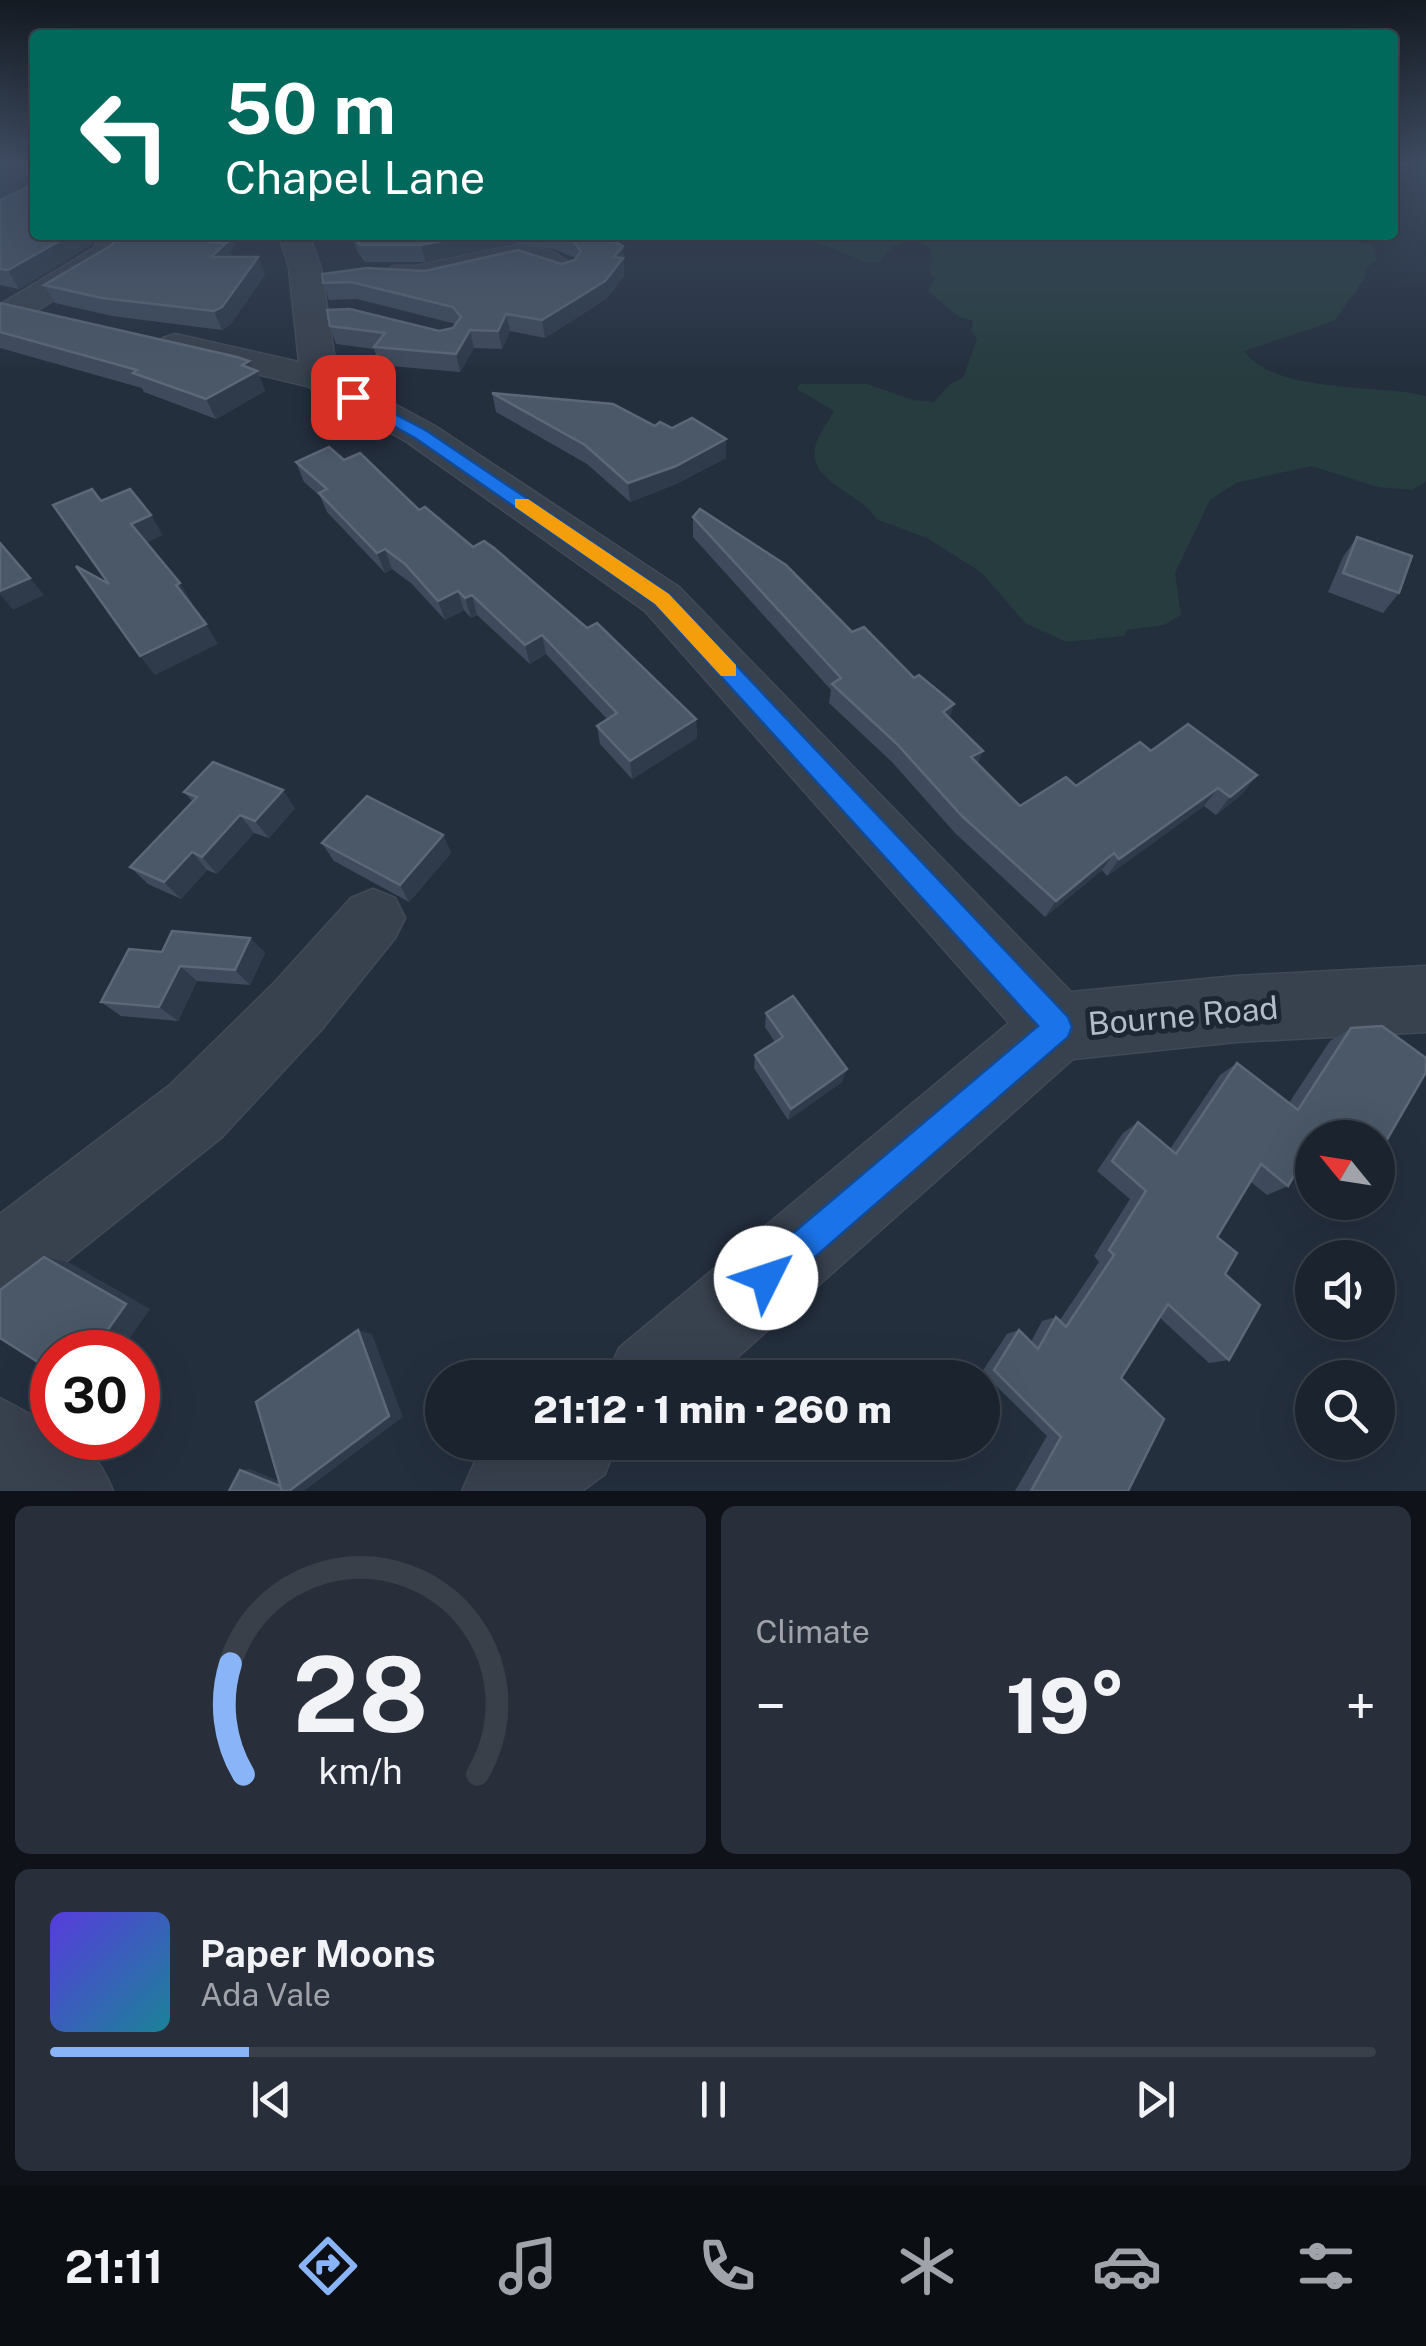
<!DOCTYPE html>
<html lang="en">
<head>
<meta charset="utf-8">
<style>
	body { margin:0; font-family:"Public Sans",sans-serif; background:#282f3a; color:#f1f3f6; height:100vh; display:flex; flex-direction:column; font-size:38px; white-space:nowrap }
	* { box-sizing:border-box; margin:0 }
	p { font-size:32px; color:#a0a4aa }
	.icon { flex:none; width:55px; height:55px; fill:none; stroke:currentColor; stroke-width:2; stroke-linecap:round; stroke-linejoin:round }
	.map { position:relative; height:1491px; overflow:hidden }
	.sheet { display:flex; flex-direction:column; gap:15px; padding:15px; background:#0f1319; flex:1 }
	.sheet>* { flex:none }
	.hud { position:absolute; left:30px; top:30px; width:1368px; height:210px; border-radius:10px; box-shadow:0 10px 40px #0002,0 0 0 2px #39404a; background:#00695c; color:#fff; overflow:hidden }
	.needle { width:65px; rotate:300deg }
	.controls { position:absolute; left:1295px; top:1120px; display:grid; gap:20px }
	.controls a { display:grid; place-items:center; width:100px; height:100px; border-radius:50%; background:#1b232e; box-shadow:0 10px 40px #0002,0 0 0 2px #39404a; font-size:50px }
	.speed { position:absolute; left:30px; top:1330px; display:flex; gap:20px; font-size:50px; font-weight:700; text-align:center }
	.speed>* { display:grid; place-content:center; width:130px; height:130px; border-radius:50%; background:#1b232e; box-shadow:0 10px 40px #0002,0 0 0 2px #39404a; line-height:1 }
	.speed .limit { border:15px solid #d22; background:#fff; color:#111 }
	.pin { position:absolute; display:grid; place-items:center; width:85px; height:85px; color:#fff; margin:-42px; border-radius:20px; box-shadow:0 5px 15px #0006 }
	.me { position:absolute; width:110px; margin:-55px; rotate:49deg; stroke-linejoin:round; filter:drop-shadow(0 0 8px #0008) }
	.turn { display:flex; align-items:center; gap:35px; height:210px; padding:0 30px; font-size:45px }
	.turn .icon { width:130px; height:130px; stroke-width:2.5 }
	.turn b { display:block; font-size:70px; line-height:85px }
	.big { font-size:75px; font-weight:800; line-height:1.1 }
	.sheet .widget { flex:1; display:flex; flex-direction:column; justify-content:center; gap:15px; min-width:0; padding:0 35px; border-radius:15px; background:#282f3a }
	.sheet .dial { align-items:center; gap:0 }
	.dial svg { height:260px; overflow:visible; fill:none; stroke:#39404a; stroke-width:7; stroke-linecap:round; text-anchor:middle }
	.dial text { fill:#f1f3f6; stroke:none }
	.song { display:flex; align-items:center; gap:30px }
	.cover { width:120px; height:120px; border-radius:15px; background:linear-gradient(135deg,hsl(250 70% 55%),hsl(190 70% 35%)) }
	.played { height:10px; border-radius:5px; background:linear-gradient(90deg,#8ab4f8 15%,#39404a 15%) }
	.keys { display:flex; justify-content:space-around; direction:ltr }
	.heat { display:flex; justify-content:space-between; align-items:center; font-size:55px; direction:ltr }
	.sheet .tiles { flex:1; display:grid; gap:15px; grid-template-columns:1fr 1fr }
	.widget:last-child { grid-column:span 2 }
	.trip { position:absolute; left:425px; top:1360px; width:575px; height:100px; border-radius:50px; background:#1b232e; box-shadow:0 10px 40px #0002,0 0 0 2px #39404a; font-weight:800; line-height:100px; text-align:center }
	.tab-bar { display:flex; height:160px; justify-content:space-around; align-items:center; background:#0b0e12; color:#a0a4aa }
	.tab-bar .icon { width:70px; height:70px }
	.tab-bar .current { color:#8ab4f8 }
	.tab-bar b { font-size:45px; color:#f1f3f6 }
	.map>svg:first-child { display:block }
</style>
</head>
<body>
<div class="map">
<svg width="1426" height="1491" viewBox="0 0 1426 1491">
	<rect width="100%" height="100%" fill="#242f3e"/>
	<!-- green -->
	<path fill="#263c3f" d="M798,235H1335L1374,246L1377,260L1366,268L1365,278L1334,321L1244,351C1277,395 1377,383 1426,396V482L1412,490L1378,487L1311,466L1236,483L1210,500L1175,573L1181,615L1164,625L1126,630L1124,636L1067,642L1025,623L982,573L927,538L876,519C862,493 808,482 815,448C817,436 828,422 834,411L797,389L800,384H867L913,400L934,402L950,384L963,378L977,339L971,331L973,321L958,316L928,291L936,278L929,272L932,264L929,247C909,235 891,244 880,262H866Z"/>
	<g fill="none" stroke-linecap="round" stroke-linejoin="round">
		<!-- minor casing -->
		<g stroke="#414a57" stroke-width="3">
			<g id="minor">
				<path d="M99,235H129L119,260L28,316H4L0,308L4,302L94,248Z"/>
				<path d="M279,235H309L321,268L337,373L435,426L679,587L1071,992L1236,976L1426,966V1032L1236,1042L1073,1059L714,1378H606L619,1348L1009,1023L645,611L407,442L307,386L163,352L157,345L163,338L175,334L299,362L289,268Z"/>
				<path d="M519,244L551,251L579,268L563,277C548,274 534,264 519,263C487,261 398,306 377,276L393,266H416Z"/>
				<path d="M373,889L395,898L405,918L395,938L322,1029L222,1137L28,1292L0,1304V1214L170,1085L274,983L351,898Z"/>
				<path d="M0,1398L52,1426V1438C87,1438 101,1462 113,1491H0Z"/>
				<path d="M498,1442H617L605,1474L582,1491H462L476,1459Z"/>
			</g>
		</g>
		<!-- minor -->
		<use href="#minor" fill="#38414e" fill-rule="evenodd"/>
	</g>
	<!-- wall -->
	<g fill="#3f4b5c">
		<path d="M0,200L91,245L19,289L0,285Z"/>
		<path d="M352,235H603L623,246L624,276L606,299L545,338L510,331L502,349L474,348L460,372L379,365L374,349L336,344L330,326L439,331L453,328L456,324L357,299L329,300L323,283L425,271L561,264L576,258L553,249L515,244L426,262H365L357,251Z"/>
		<path d="M234,242L236,246L230,251L232,257H258L265,275L230,325L222,330L112,316L55,303L44,285L112,245Z"/>
		<path d="M0,303L253,370L257,371L265,391L216,419L144,392L142,388L0,348Z"/>
		<path d="M492,393L726,439V458L676,484L630,502L587,464L496,412Z"/>
		<path d="M344,460L473,547L696,719L697,738L632,779L600,744L597,726L607,719L546,654L530,664L477,615L471,618L464,610L445,620L412,584L392,569L385,573L327,512L320,496L304,482L296,462Z"/>
		<path d="M693,517L852,632L950,718L983,751L977,764L1020,806L1076,786L1151,751L1257,775L1242,794L1216,815L1204,806L1107,876L1102,870L1045,917L955,833L892,762L829,703L831,690L693,537Z"/>
		<path d="M1357,537L1399,593L1383,613L1328,592L1343,557Z"/>
		<path d="M184,792L295,808L269,838L254,833L217,874L207,870L181,899L148,884L130,867L193,802Z"/>
		<path d="M443,835L451,853L409,902L334,861L322,843Z"/>
		<path d="M250,938L265,953L250,985L197,981L178,1021L121,1016L101,1002L162,952Z"/>
		<path d="M766,1013L842,1082L788,1120L754,1068L755,1055L775,1042L765,1027Z"/>
		<path d="M1351,1028L1378,1138H1312L1288,1186L1267,1195L1251,1182L1217,1237L1225,1274L1229,1360L1209,1363L1159,1317L1121,1378L1128,1491H1015L1047,1436L982,1372L1007,1334L1019,1330L1031,1342L1042,1321L1056,1317L1060,1320L1099,1262L1094,1256L1130,1199L1097,1171L1123,1133L1138,1122L1170,1149L1220,1075L1237,1063L1289,1103L1330,1041Z"/>
	</g>
	<!-- shaded-wall -->
	<g fill="#2f3b4b">
		<path d="M70,235H96L91,245L19,289L8,270Z"/>
		<path d="M220,235H244L234,242L236,246L230,251L233,261L211,257V242Z"/>
		<path d="M472,235H514L515,244L426,262L421,245Z"/>
		<path d="M623,246L624,276L606,299L545,338L542,320L614,257Z"/>
		<path d="M258,257L265,275L230,325L222,330L214,311Z"/>
		<path d="M506,314L510,331L502,349L498,331Z"/>
		<path d="M470,330L474,348L460,372L456,354Z"/>
		<path d="M249,361L254,373L257,371L265,391L216,419L206,399L242,365Z"/>
		<path d="M726,439V458L676,484L630,502L628,483Z"/>
		<path d="M151,515L163,535L144,544L131,524Z"/>
		<path d="M385,549L392,569L385,573L377,553Z"/>
		<path d="M30,578L44,595L13,610L0,594V591Z"/>
		<path d="M180,583L192,603L189,605L176,585Z"/>
		<path d="M458,591L464,610L445,620L438,601Z"/>
		<path d="M472,595L477,615L471,618L465,598Z"/>
		<path d="M206,624L218,644L155,675L140,656Z"/>
		<path d="M542,635L546,654L530,664L525,645Z"/>
		<path d="M954,704L948,723L943,712Z"/>
		<path d="M696,719L697,738L632,779L630,761Z"/>
		<path d="M983,751L975,769L971,757Z"/>
		<path d="M1257,775L1242,794L1216,815L1230,797Z"/>
		<path d="M1218,788L1204,806L1107,876L1119,859Z"/>
		<path d="M283,790L295,808L269,838L255,821Z"/>
		<path d="M240,815L254,833L217,874L202,857Z"/>
		<path d="M443,835L451,853L409,902L400,885Z"/>
		<path d="M192,852L207,870L181,899L164,882Z"/>
		<path d="M1114,853L1102,870L1045,917L1056,901Z"/>
		<path d="M250,938L265,953L250,985L235,970Z"/>
		<path d="M180,966L197,981L178,1021L159,1007Z"/>
		<path d="M847,1069L842,1082L788,1120L791,1109Z"/>
		<path d="M44,1257L70,1263L150,1309L120,1352H92Z"/>
		<path d="M358,1330L372,1334L403,1417L304,1491H289L240,1470L250,1469L294,1487Z"/>
	</g>
	<!-- building -->
	<g fill="#4b5868" stroke="#5c6777" stroke-width="2.5">
		<path d="M35,184V235H70L8,270L0,269V200Z"/>
		<path d="M117,235H220L211,242L226,243L211,257H258L222,307L214,311L102,298L44,285L112,245Z"/>
		<path d="M353,235H472L421,245H360Z"/>
		<path d="M558,235H603L623,246L614,257L623,258L605,281L542,320L506,314L498,331L470,330L456,354L374,347L385,333L330,326L327,310L350,309L439,331L453,328L461,317L453,307L351,282L323,283L322,274L367,268L425,271L518,250L561,264L575,260L581,251L573,241Z"/>
		<path d="M0,303L237,357L249,361L242,365L257,371L206,399L133,373L137,370L0,332Z"/>
		<path d="M492,393L613,404L655,426L660,422L672,428L692,418L726,439L676,466L628,483L585,445Z"/>
		<path d="M329,447L344,460L360,453L419,510L425,507L473,547L484,541L494,548L587,628L597,623L696,719L630,761L597,726L617,713L542,635L525,645L472,595L465,598L458,591L438,601L405,564L385,549L377,553L319,493L327,489L296,462Z"/>
		<path d="M92,489L101,501L130,489L151,515L131,524L180,583L176,585L206,624L140,656L76,566L109,584L53,505Z"/>
		<path d="M700,509L786,565L852,632L864,627L914,678L919,675L954,704L943,712L983,751L971,757L1020,806L1066,777L1076,786L1140,742L1151,751L1188,724L1257,775L1230,797L1218,788L1119,859L1114,853L1056,901L962,816L897,744L832,684L841,678L693,517Z"/>
		<path d="M1357,537L1412,556L1399,593L1343,573Z"/>
		<path d="M0,543L30,578L0,591Z"/>
		<path d="M213,762L283,790L255,821L240,815L202,857L192,852L164,882L130,867L197,797L184,792Z"/>
		<path d="M367,796L443,835L400,885L322,843Z"/>
		<path d="M172,931L250,938L235,970L180,966L159,1007L101,1002L129,949L162,952Z"/>
		<path d="M793,996L847,1069L791,1109L755,1055L783,1037L766,1013Z"/>
		<path d="M1382,1026L1426,1058V1072L1378,1155V1138H1340L1324,1125L1317,1138H1312V1145L1288,1186L1261,1164L1217,1237L1237,1253L1225,1274L1260,1305L1229,1360L1168,1304L1121,1378L1164,1419L1128,1491H1031L1061,1437L994,1370L1019,1330L1038,1349L1056,1317L1066,1327L1114,1255L1109,1250L1146,1191L1112,1161L1138,1122L1176,1154L1237,1063L1298,1110L1351,1028Z"/>
		<path d="M44,1257L126,1304L92,1352H52V1371L0,1338V1290Z"/>
		<path d="M358,1330L389,1416L289,1491H282L256,1402Z"/>
		<path d="M240,1470L280,1486L282,1491H229Z"/>
	</g>
	<!-- sky -->
	<linearGradient id="sky" x2="0" y2="1"><stop stop-color="#141a22"/><stop offset="0.44" stop-color="#3f4d63"/><stop offset="1" stop-color="#3f4d63" stop-opacity="0"/></linearGradient>
	<rect width="1426" height="373" fill="url(#sky)"/>
	<!-- route -->
	<path fill="#1a73e8" stroke="#114b97" stroke-width="2.5" d="M353,392L427,431L669,594L1068,1017L1072,1027L1068,1037L778,1289L766,1294L754,1289L749,1278L754,1266L1038,1026L655,604L415,438L347,400L345,397Z"/>
	<!-- slow -->
	<path fill="#f59e0b" d="M515,499H528L669,594L736,665V676H721L655,604L515,507Z"/>
	<g text-anchor="middle" stroke-width="10" stroke-linejoin="round" paint-order="stroke">
		<!-- near-street labels -->
		<g font-size="32" fill="#b4bcc9" stroke="#1d2633">
			<text transform="translate(1183 1016) rotate(-5)" y="11">Bourne Road</text>
		</g>
	</g>
</svg>
<div class="controls">
<a><svg class="needle" viewBox="-14 -14 28 28"><path d="M0-13l5 13h-10z" fill="#e53935"/><path d="M0 13l5-13h-10z" fill="#a0a4aa"/></svg></a>
<a><svg class="icon" aria-label="sound" viewBox="0 0 24 24"><path d="M4 9h4l5-4v14l-5-4H4zM17 9q2 3 0 6"/></svg></a>
<a><svg class="icon" aria-label="search" viewBox="0 0 24 24"><circle cx="10" cy="10" r="6"/><path d="M15 15l6 6"/></svg></a>
</div>
<div class="speed"><div class="limit">30</div></div>
<div class="pin" style="left:353px;top:397px;background:#d93025"><svg class="icon" aria-label="arrive" viewBox="0 0 24 24"><path d="M6 21V4h12l-3 4 3 4H6"/></svg></div>
<svg class="me" style="left:766px;top:1278px" viewBox="-20 -20 40 40"><circle r="19" fill="#fff"/><path d="M0-13L10 11 0 6-10 11z" fill="#1a73e8"/></svg>
<div class="trip">21:12 · 1 min · 260 m</div>
<div class="hud">
<div class="turn"><svg class="icon" aria-label="left" viewBox="0 0 24 24"><path d="M17 20v-9H6M10 6l-5 5 5 5"/></svg><div><b>50 m</b>Chapel Lane</div></div>
</div>
</div>
<section class="sheet">
<div class="tiles">
<div class="widget dial"><svg viewBox="0 0 100 80">
<path d="M14 69A42 42 0 1 1 86 69"/>
<path d="M14 69A42 42 0 0 1 10 35" stroke="#8ab4f8"/>
<text x="50" y="56" font-size="32" font-weight="700">28</text>
<text x="50" y="72" font-size="11">km/h</text>
</svg></div>
<div class="widget"><p>Climate</p>
<div class="heat"><a>−</a><b class="big">19°</b><a>+</a></div>
</div>
<div class="widget">
<div class="song"><i class="cover"></i><div><b>Paper Moons</b><p>Ada Vale</p></div></div>
<div class="played"></div>
<div class="keys"><svg class="icon" aria-label="previous" viewBox="0 0 24 24"><path d="M18 5L8 12l10 7zM5 5v14"/></svg><svg class="icon" aria-label="pause" viewBox="0 0 24 24"><path d="M8 5v14M16 5v14"/></svg><svg class="icon" aria-label="next" viewBox="0 0 24 24"><path d="M6 5l10 7-10 7zM19 5v14"/></svg></div>
</div>
</div>
</section>
<nav class="tab-bar">
<b>21:11</b>
<svg class="icon current" aria-label="directions" viewBox="0 0 24 24"><path d="M12 3l9 9-9 9-9-9zM9 14v-3h6M13 9l2 2-2 2"/></svg>
<svg class="icon" aria-label="music" viewBox="0 0 24 24"><path d="M9 18V5l10-2v13"/><circle cx="6" cy="18" r="3"/><circle cx="16" cy="16" r="3"/></svg>
<svg class="icon" aria-label="phone" viewBox="0 0 24 24"><path d="M5 4h4l2 5-3 2q2 4 5 5l2-3 5 2v4C11 20 4 13 5 4z"/></svg>
<svg class="icon" aria-label="climate" viewBox="0 0 24 24"><path d="M12 3v18M4 7l16 10M4 17L20 7"/></svg>
<svg class="icon" aria-label="car" viewBox="0 0 24 24"><path d="M5 17H2v-5l4-1 3-4h7l3 4 3 1v5h-3M9 17h6M6 11h13"/><circle cx="7" cy="17" r="2"/><circle cx="17" cy="17" r="2"/></svg>
<svg class="icon" aria-label="filters" viewBox="0 0 24 24"><path d="M4 7h16M4 17h16"/><circle cx="9" cy="7" r="2"/><circle cx="15" cy="17" r="2"/></svg>
</nav>
</body>
</html>
